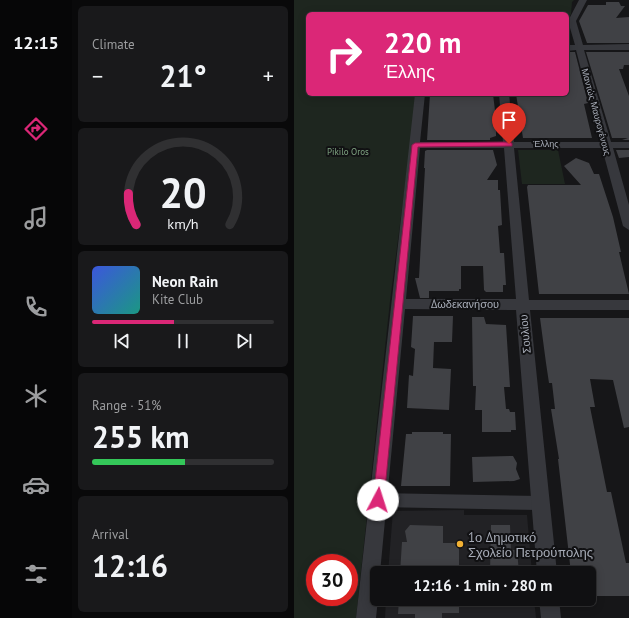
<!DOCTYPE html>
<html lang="en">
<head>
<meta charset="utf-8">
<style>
	body { margin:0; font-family:"PT Sans",sans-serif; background:#19191b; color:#f1f3f6; height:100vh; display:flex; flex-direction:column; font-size:15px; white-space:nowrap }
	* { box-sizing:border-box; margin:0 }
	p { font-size:13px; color:#9c9d9f }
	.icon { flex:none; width:22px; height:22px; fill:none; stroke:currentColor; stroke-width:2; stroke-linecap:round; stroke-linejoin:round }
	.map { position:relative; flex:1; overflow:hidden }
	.drawer { display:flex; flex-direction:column; gap:6px; padding:6px; background:#09090a; width:222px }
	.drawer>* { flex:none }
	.top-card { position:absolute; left:12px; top:12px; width:263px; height:84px; border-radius:6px; box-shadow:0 2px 10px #0003,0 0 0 1px #303032; background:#db2777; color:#fff; overflow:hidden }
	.speed { position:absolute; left:12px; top:554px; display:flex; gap:8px; font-size:20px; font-weight:700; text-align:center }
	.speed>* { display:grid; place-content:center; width:52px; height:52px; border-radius:50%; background:#101012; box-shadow:0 2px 10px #0003,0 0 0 1px #303032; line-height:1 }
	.speed .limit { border:6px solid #d22; background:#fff; color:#111 }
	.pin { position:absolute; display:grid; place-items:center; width:34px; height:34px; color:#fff; margin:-41px -17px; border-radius:50% 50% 50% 0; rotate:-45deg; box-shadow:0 0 4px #0007 }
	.pin .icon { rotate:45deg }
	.me { position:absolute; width:44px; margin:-22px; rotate:5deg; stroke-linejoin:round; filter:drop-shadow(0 0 3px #0008) }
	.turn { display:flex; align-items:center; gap:14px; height:84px; padding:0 12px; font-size:18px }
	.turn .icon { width:52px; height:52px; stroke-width:2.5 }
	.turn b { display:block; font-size:28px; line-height:34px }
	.big { font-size:30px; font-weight:700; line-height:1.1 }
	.drawer .card { flex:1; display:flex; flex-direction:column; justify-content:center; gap:6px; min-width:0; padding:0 14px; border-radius:6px; background:#19191b }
	.drawer .dial { align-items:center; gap:0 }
	.dial svg { height:104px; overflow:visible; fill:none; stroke:#303032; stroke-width:7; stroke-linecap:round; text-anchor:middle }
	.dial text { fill:#f1f3f6; stroke:none }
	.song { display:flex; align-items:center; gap:12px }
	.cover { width:48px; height:48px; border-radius:6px; background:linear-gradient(135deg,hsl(230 70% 55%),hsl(170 70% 35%)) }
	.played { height:4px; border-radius:2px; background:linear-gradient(90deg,#db2777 45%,#303032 45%) }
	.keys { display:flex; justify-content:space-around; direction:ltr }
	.heat { display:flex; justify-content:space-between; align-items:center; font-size:22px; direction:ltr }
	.charge { height:6px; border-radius:3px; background:linear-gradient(90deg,#34c759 51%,#303032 0) }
	.trip { position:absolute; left:76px; top:566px; width:226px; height:40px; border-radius:6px; background:#101012; box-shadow:0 2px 10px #0003,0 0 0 1px #303032; font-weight:700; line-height:40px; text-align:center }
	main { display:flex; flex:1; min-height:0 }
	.menu { display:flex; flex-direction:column; width:72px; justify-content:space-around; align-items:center; background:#060607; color:#9c9d9f }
	.menu .icon { width:28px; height:28px }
	.menu .active { color:#db2777 }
	.menu b { font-size:18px; color:#f1f3f6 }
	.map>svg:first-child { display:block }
</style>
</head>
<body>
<main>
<nav class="menu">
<b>12:15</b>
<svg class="icon active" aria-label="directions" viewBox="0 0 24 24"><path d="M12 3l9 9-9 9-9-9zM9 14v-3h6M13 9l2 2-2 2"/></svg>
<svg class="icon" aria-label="music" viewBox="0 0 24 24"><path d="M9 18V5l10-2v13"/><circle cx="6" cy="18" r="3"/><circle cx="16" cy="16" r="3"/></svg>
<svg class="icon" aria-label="phone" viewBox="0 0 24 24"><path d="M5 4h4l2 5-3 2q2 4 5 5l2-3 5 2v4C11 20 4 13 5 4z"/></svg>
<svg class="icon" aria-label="climate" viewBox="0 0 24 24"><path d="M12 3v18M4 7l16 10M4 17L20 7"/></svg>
<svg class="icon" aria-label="car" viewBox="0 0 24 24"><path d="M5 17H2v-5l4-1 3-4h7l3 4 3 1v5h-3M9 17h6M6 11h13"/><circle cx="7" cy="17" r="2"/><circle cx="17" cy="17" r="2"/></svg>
<svg class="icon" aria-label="filters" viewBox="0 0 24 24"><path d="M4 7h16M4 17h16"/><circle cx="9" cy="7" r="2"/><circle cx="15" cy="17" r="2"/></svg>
</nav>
<section class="drawer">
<div class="card"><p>Climate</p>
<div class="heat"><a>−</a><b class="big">21°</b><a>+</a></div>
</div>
<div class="card dial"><svg viewBox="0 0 100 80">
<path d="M14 69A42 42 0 1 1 86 69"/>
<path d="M14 69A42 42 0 0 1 8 45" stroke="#db2777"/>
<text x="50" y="56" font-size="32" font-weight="700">20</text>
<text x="50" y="72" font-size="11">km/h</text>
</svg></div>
<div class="card">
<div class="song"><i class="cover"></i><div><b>Neon Rain</b><p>Kite Club</p></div></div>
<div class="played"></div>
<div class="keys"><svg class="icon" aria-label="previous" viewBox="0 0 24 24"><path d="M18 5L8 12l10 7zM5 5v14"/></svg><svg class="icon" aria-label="pause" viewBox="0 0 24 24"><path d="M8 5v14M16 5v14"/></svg><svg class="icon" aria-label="next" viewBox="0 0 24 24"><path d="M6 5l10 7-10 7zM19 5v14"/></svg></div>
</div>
<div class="card"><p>Range · 51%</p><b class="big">255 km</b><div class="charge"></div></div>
<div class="card"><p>Arrival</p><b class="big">12:16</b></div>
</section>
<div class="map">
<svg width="335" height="618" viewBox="0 0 335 618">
	<rect width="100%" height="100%" fill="#161618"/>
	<!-- built -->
	<g fill="#222225">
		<path d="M170,510V515H233L238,573H94L99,511Z"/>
		<path d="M92,599H240L242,618H91Z"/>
	</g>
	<!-- green -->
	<g fill="#1e261f" fill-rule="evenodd">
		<path d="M0,0H280L278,2L277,14L273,20V14H14V94H123L96,301L62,618H0ZM21,563H55V597H21Z"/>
		<path d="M224,150H264L271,184H228Z"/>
	</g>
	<!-- building -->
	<g fill="#404145">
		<path d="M312,2H325L327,6H331L322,18L335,17V43H293L285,21L294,5H312Z"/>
		<path d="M273,52H281L294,103L290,104L298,138H229L222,94H273Z"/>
		<path d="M292,52H335V65H330L329,69H325L335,96V140H328L334,138H318Z"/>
		<path d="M136,94H199L202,119V136L196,138V140H133Z"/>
		<path d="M133,150H199L203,165L193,180H204V190H206L208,225L204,226L206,253H210L212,285H209V292H192L190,290L189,266H167V289H165V291H135V298H126L121,278H125L131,168H130L131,151Z"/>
		<path d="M322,150H335V157L325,158Z"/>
		<path d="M282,158L295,163L300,174H305L319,217L327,252H325L335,294H245L233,187L234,185H287L270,166Z"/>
		<path d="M119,316H159L158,342H140L139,368L157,369L155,410L113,408L115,375L119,376L121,349L117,347Z"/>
		<path d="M178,317H190L192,324L212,325L216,387H210L212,409H215L216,412H221L222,430H217V432H188V410H181L182,386H179Z"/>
		<path d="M246,318H335V427L330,428L319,380L296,379L301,407H296L313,492H317L332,563H335V596H295V573H277L264,459H265L257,409H261L258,383H255L252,363Z"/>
		<path d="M118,432H149V434H157L156,486H107L112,434H118Z"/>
		<path d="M219,456L223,463L222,469L226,479L220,481L179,482L178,457Z"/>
		<path d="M116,525L149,526V543H165V573H106L108,542H113L111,531Z"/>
		<path d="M197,525H216L217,550H223L225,573H196Z"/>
		<path d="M105,599H165V613H148V618H121V614H104Z"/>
	</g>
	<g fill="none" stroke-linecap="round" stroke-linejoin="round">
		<!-- pedestrian -->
		<path fill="#37383d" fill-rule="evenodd" d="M84,493L246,496L251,498L253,503L251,508L246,510L84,507L79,505L77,500L79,495Z"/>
		<!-- minor -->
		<g fill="#37383d" fill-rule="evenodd">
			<path d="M285,0H293L282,21L289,45L335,44V50H290L317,142H335V148H319L335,205V230L329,226L308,148H220L235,300H335V310H236L263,573H243L222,310L111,309L86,573H83L84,599L82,618H62L121,94H131L126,142H209L205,94H215L220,142H306L282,50L273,51V45H281L274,21ZM126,148H210L222,299H112Z"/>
			<path d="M245,599H265L267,618H247Z"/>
		</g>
	</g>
	<!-- route -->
	<path fill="#db2777" stroke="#8e194d" d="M215,142L218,143V146L124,147L90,500L89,504L84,505L80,504L79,500L118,145L121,143Z"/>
	<!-- markers -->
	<circle fill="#f2b134" stroke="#111113" stroke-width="1.5" cx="166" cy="544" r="4"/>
	<g text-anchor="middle" stroke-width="4" stroke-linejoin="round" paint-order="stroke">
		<!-- far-street labels -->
		<g font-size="9" fill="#a8adb8" stroke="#111113">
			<text transform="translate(302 112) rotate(75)" y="3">Μαντώς Μαυρογένους</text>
			<text x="252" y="147">Έλλης</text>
		</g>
		<!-- far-park labels -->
		<g font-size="9" fill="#7fa381" stroke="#111113">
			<text x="54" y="155">Pikilo Oros</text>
		</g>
		<!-- street labels -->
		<g font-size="11" fill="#a8adb8" stroke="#111113">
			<text x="171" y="308">Δωδεκανήσου</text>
			<text transform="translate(231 334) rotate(-95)" y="4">Σουλίου</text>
		</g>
		<!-- near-poi labels -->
		<g font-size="13" fill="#a8adb8" stroke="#111113" text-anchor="start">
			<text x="174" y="542">1ο Δημοτικό<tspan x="174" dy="15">Σχολείο Πετρούπολης</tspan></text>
		</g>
	</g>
</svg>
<div class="speed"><div class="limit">30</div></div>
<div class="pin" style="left:215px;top:144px;background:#d93025"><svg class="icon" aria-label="arrive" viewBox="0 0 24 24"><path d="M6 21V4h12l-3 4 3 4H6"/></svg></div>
<svg class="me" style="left:84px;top:500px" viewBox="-20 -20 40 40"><circle r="19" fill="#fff"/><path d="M0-13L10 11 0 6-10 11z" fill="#db2777"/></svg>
<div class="trip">12:16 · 1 min · 280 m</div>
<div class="top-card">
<div class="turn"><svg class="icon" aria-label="right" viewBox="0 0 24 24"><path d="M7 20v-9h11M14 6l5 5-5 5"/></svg><div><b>220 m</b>Έλλης</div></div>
</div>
</div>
</main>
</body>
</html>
